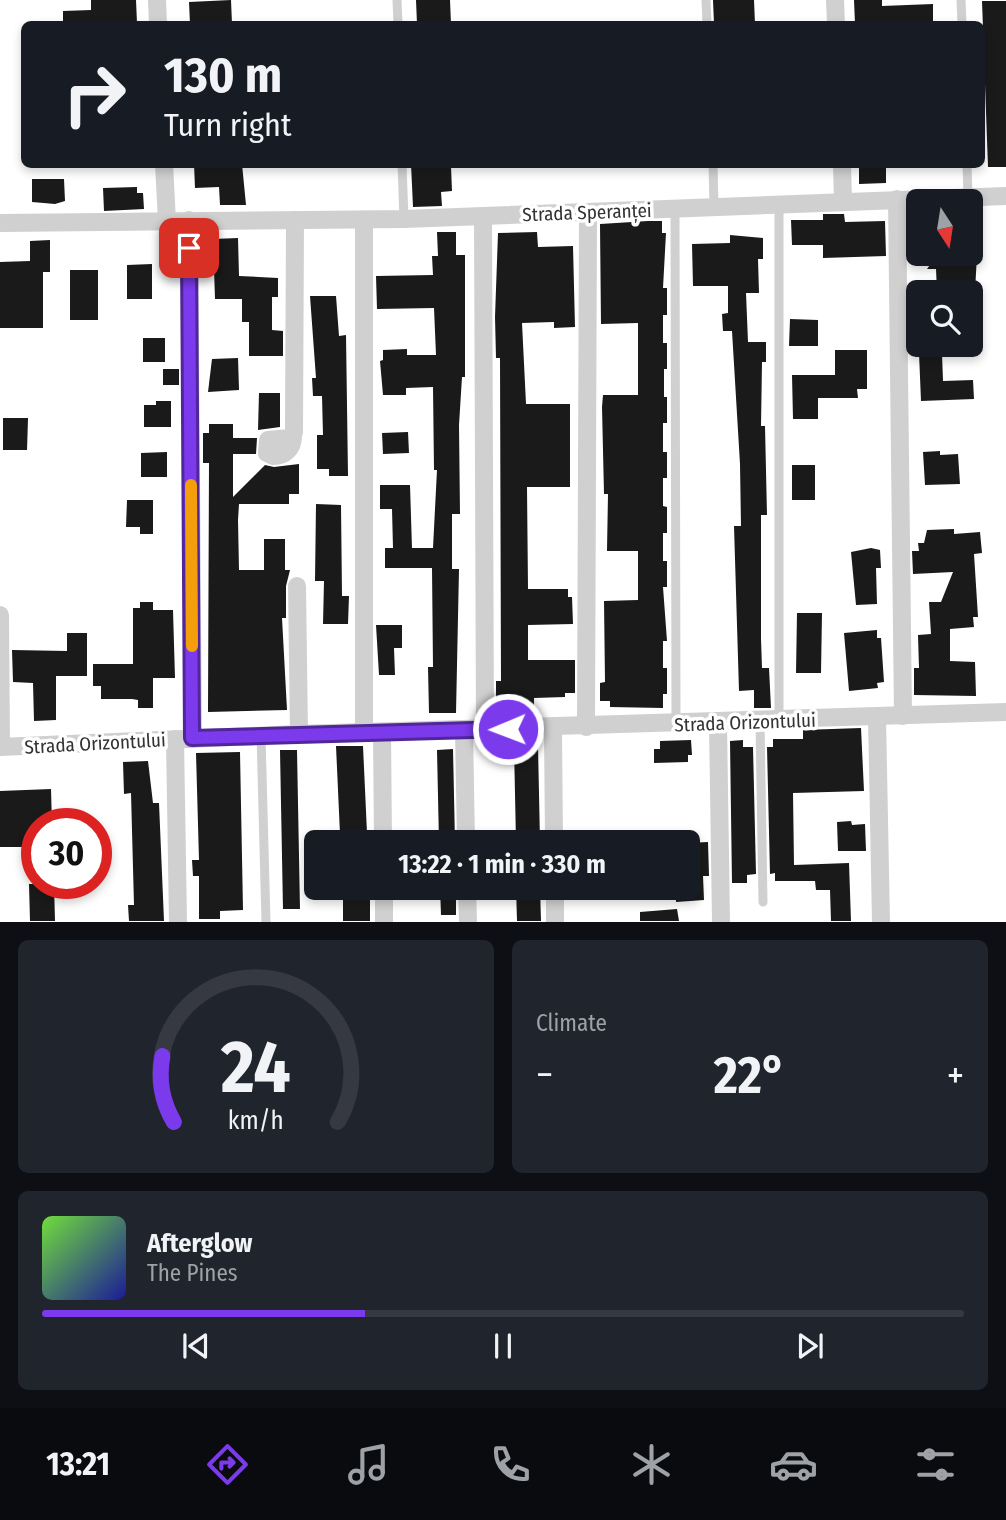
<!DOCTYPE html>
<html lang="en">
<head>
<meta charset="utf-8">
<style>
	body { margin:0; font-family:"Fira Sans Condensed",sans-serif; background:#20242c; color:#f1f3f6; height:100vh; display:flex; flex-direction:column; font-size:26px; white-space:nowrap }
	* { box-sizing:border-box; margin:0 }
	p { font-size:23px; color:#9ea1a6 }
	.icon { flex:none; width:38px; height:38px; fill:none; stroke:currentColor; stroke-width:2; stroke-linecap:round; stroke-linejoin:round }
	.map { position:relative; height:922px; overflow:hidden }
	.sheet { display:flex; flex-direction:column; gap:18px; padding:18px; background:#0d0f14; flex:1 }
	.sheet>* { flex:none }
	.guide { position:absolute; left:21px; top:21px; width:964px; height:147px; border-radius:10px; box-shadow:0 4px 10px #0003; background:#171b24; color:#f1f3f6; overflow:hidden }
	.needle { width:46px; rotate:168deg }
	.tools { position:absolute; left:906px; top:189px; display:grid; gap:14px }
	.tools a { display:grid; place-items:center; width:77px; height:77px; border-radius:10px; background:#171b24; box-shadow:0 4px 10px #0003; font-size:35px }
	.speed { position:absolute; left:21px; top:808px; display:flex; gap:14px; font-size:35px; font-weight:700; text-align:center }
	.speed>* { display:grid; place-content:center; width:91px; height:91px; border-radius:50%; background:#171b24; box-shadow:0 4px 10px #0003; line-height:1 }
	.speed .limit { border:10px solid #d22; background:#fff; color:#111 }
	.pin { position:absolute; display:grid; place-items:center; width:60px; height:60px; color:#fff; margin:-30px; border-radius:14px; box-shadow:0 4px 10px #0006 }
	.me { position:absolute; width:77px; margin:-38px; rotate:269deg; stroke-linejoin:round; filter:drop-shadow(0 0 5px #0008) }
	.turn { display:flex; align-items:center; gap:24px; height:147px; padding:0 28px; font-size:32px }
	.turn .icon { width:91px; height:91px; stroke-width:2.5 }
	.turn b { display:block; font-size:49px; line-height:60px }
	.big { font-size:52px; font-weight:700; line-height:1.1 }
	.sheet .widget { flex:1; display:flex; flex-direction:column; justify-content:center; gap:10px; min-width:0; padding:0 24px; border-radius:10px; background:#20242c }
	.sheet .dial { align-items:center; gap:0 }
	.dial svg { height:182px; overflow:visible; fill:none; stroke:#363941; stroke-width:7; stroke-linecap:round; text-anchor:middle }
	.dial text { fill:#f1f3f6; stroke:none }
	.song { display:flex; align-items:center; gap:21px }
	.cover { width:84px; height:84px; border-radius:10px; background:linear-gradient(135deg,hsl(100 70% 55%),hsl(240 70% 35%)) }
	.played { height:7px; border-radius:4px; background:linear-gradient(90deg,#7c3aed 35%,#363941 35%) }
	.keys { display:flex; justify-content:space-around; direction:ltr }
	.heat { display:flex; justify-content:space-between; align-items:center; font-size:38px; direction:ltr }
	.sheet .tiles { flex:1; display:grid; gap:18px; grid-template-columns:1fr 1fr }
	.widget:last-child { grid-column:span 2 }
	.trip { position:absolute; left:304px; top:830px; width:396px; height:70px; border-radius:10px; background:#171b24; box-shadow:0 4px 10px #0003; font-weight:700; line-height:70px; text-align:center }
	.tabs { display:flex; height:112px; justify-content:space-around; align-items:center; background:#090b0e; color:#9ea1a6 }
	.tabs .icon { width:49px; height:49px }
	.tabs .selected { color:#7c3aed }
	.tabs b { font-size:32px; color:#f1f3f6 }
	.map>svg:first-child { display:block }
</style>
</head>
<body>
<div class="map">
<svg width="1006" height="922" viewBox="0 0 1006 922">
	<rect width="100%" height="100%" fill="#fff"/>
	<!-- building -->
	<g fill="#1a1a1a">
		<path d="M91,0H136L137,23L63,24V11L91,10Z"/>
		<path d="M231,0L232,24H190L189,2Z"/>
		<path d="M416,0H450L451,24H417Z"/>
		<path d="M713,0H754L755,24H714Z"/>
		<path d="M854,0H882V6L933,4V24H855Z"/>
		<path d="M982,1H1006V167H988Z"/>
		<path d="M194,164H242L246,205H220L219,187L195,188Z"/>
		<path d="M411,164L451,166L452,191L441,192L442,206L413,207Z"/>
		<path d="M859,164H886V183L859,184Z"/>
		<path d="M32,179H64L65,201L55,204L32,202Z"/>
		<path d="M137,187V193H143L144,209L104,211L103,188Z"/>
		<path d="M823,214H844L845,222L885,221L886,256L823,258V245H792L791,220H823Z"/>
		<path d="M648,221H662V233H666L663,288H667V315H663V343H667V369H664V397H667V423H663V452H667V478H663V506L667,507V533H663V561H667V587H663L667,641H663V668H667V694H663V708L610,707V701H600V683L605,682L604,601L638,600V551H607L608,494H604L602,407L603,395H638V323L601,324L600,224Z"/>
		<path d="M437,232H456V255H465V377H462L459,425L460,514H452V569H459L456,713H429L428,667H433L432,568H385V548H393L392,509H380V485H410L412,548H433L437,470H434L433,387L406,388V395H383L380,361L383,360V350L407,349V355H436L434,308L377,309L376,276L433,275L432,256H438Z"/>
		<path d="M537,232L538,247L573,246L575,327L554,328V322L522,323L526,404H570V487H527L528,589H568V597H572L573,624L528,625V660H575V693H565V697L534,698V708L496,709V681H501L500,358H496L495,317L498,233Z"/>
		<path d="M730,235L763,238V259H758L759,293H746L748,342H766V362H762L761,426H765L767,515H761V639L762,668H769L771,708H754V690L739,691L734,526H741L740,464L732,331H723L722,314L728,313V286H693L692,244L730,243Z"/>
		<path d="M238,238L239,276L278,278V297H272V330L283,331V356H249V322H242V299H215L213,239Z"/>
		<path d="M50,240V272H43V328H0V262L30,261V241Z"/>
		<path d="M938,254H977L975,292H937L936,269H927Z"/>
		<path d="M152,264V299H127V265Z"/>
		<rect x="70" y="270" width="28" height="50"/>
		<path d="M310,296H336L339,336L346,335L348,476H329V469H317V435H323L322,396H313L312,378H316Z"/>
		<path d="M790,319L818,320V346H789Z"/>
		<rect x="143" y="338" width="22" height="24"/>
		<path d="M835,350H867V389H857L858,398H818V419H793L792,375H835Z"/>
		<path d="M919,353H942L943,381L973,380L974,399L921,401Z"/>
		<path d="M238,358L239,390L208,392L212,359Z"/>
		<rect x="163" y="369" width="16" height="16"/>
		<path d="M259,393H280V427L258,430Z"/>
		<path d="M156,401H171V427H144V405H156Z"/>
		<path d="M3,418H28L27,450H3Z"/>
		<path d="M209,424H233V438H257L256,454H233V497L265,465L274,467L299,464V494H289V504H239L238,520L239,570H264V539H285V570H290L286,586V618H282L287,710L208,712L209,463H203V433H209Z"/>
		<path d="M408,432L409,453L383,454L382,433Z"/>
		<path d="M940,451V455L958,454L960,484L925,485L923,452Z"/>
		<path d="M167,452V477H141V453Z"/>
		<rect x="792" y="465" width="23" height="35"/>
		<path d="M127,500H153V534H140V527H126Z"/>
		<path d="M316,504L341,505L342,596H349L348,624H323L324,581H315Z"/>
		<path d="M954,529V534L980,532L982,553L974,554L978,617H973L974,627L950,629V661L975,662L976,696L914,695V668H919L918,635L931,634L929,602H941L953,572L913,574L912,551H919L918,543H924L927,530Z"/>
		<path d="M871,548L880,550L881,568H876L877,604L856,605L851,552Z"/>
		<path d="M140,602H153V610H173L175,678H153V708H138V700L132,699H101V686H93V664H133V608H140Z"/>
		<path d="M797,613H822L821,673H796Z"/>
		<path d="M376,625H402V648H394L395,675H379Z"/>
		<path d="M877,630V638H881L884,682L877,683L878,688L849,691L844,633Z"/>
		<path d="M67,633H87V676H56V720L34,721L33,683L13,682L12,650L67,651Z"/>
		<path d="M861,728L864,791L793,793L794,865L849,863L851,921H831L830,890H816L815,881H775V873L770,874L767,747H773V739H803V730Z"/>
		<path d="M691,740L692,755H688V762L654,763V749H660V741Z"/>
		<path d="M743,740V747H753L756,874L747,875V883H732L730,741Z"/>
		<path d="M336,746H363L367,833L340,834Z"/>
		<path d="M514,746H538L540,842H516Z"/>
		<path d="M453,749L455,842H439L437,750Z"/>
		<path d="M280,750H297L300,909H283Z"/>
		<path d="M240,752L243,910L220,911V919H199V876H193L192,860H199L196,753Z"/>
		<path d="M148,761L153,803H159L164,921H129L128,905H134L131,793L124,794L123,762Z"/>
		<path d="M51,789L52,824H37V847H0V791Z"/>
		<path d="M851,821L852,825L865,824L866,851H838L837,822Z"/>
		<path d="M708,842L709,876H703L704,900L676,902V887H688V843Z"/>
		<path d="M29,884H54L55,921H30Z"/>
		<path d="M440,887H456V915H441Z"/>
		<path d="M516,887H540L541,921H517Z"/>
		<path d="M370,895V921H343V896Z"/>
		<path d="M677,909L679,921H640V912Z"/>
	</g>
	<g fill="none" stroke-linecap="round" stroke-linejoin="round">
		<!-- service -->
		<g stroke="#d0d0d0" stroke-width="9">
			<path d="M397,0L398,24"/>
			<path d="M706,0L707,24"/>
			<path d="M961,0L962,24"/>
			<path d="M402,164L404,219"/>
			<path d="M713,164L714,207"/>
			<path d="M967,164L968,197"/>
			<path d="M779,204V721"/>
			<path d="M675,209L676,724"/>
			<path d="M760,722L763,902"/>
			<path d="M261,735L266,922"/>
		</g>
		<!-- minor -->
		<g stroke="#d0d0d0" stroke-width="18">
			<path d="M157,0L158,24"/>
			<path d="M835,0L836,24"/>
			<path d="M164,164L167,221"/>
			<path d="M842,164L843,201"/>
			<path d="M897,199L903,716"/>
			<path d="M483,216L485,729"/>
			<path d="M189,220L193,739"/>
			<path d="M364,220V732"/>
			<path d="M0,223L404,219L1006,196"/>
			<path d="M293,436C293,449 285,456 273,456L267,453L268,440L290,438L294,432L295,220"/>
			<path d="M297,586L299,734"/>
			<path d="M0,615L1,747"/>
			<path d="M877,717L881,922"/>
			<path d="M718,723L721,922"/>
			<path d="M586,727L588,212"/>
			<path d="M553,728L554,842"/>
			<path d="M464,730L466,842"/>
			<path d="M382,732L383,842"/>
			<path d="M175,739L178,922"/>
			<path d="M0,747L299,734L1006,712"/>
			<path d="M384,887V922"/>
			<path d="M467,887L468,922"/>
			<path d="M555,887V922"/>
		</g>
	</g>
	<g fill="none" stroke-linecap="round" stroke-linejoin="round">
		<!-- route casing -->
		<g stroke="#51269a" stroke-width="18">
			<path id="route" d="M189,248L192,738L508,729"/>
		</g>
		<!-- route -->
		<use href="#route" stroke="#7c3aed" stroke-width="12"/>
		<!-- slow -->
		<path stroke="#f59e0b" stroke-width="12" d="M191,485L192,646"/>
	</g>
	<g text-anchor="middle" stroke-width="7" stroke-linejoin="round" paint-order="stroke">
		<!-- street labels -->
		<g font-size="19" fill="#333" stroke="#fff">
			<text transform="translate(587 212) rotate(-2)" y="7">Strada Speranței</text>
			<text transform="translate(745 722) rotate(-2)" y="7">Strada Orizontului</text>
			<text transform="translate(95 743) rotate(-3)" y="7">Strada Orizontului</text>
		</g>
	</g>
</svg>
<div class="tools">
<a><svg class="needle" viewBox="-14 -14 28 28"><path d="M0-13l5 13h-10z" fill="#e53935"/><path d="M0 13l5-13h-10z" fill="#9ea1a6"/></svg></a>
<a><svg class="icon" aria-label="search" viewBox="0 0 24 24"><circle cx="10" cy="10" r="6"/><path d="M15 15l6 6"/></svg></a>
</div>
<div class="speed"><div class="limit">30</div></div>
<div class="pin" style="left:189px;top:248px;background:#d93025"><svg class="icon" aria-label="arrive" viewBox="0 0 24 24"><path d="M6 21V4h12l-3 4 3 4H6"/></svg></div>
<svg class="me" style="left:508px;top:729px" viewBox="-20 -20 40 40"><circle r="17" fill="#7c3aed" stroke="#fff" stroke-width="3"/><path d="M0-11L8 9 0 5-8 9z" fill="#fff"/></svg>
<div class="trip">13:22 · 1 min · 330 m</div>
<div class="guide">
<div class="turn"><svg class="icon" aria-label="right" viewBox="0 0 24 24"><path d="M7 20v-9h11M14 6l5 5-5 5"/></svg><div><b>130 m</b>Turn right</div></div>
</div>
</div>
<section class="sheet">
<div class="tiles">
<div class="widget dial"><svg viewBox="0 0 100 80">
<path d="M14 69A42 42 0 1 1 86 69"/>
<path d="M14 69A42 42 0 0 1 9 40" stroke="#7c3aed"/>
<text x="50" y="56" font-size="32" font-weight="700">24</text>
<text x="50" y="72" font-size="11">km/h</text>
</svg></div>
<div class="widget"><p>Climate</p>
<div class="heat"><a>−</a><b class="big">22°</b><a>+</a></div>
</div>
<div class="widget">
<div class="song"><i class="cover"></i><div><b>Afterglow</b><p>The Pines</p></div></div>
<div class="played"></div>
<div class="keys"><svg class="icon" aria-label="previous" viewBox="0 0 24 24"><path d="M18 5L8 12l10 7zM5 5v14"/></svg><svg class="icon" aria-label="pause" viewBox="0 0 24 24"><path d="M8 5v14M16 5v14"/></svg><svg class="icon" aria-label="next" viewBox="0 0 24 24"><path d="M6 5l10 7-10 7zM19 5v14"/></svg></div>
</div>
</div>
</section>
<nav class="tabs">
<b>13:21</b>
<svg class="icon selected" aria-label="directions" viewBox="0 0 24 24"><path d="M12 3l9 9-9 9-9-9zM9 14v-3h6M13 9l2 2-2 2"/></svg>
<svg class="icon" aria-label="music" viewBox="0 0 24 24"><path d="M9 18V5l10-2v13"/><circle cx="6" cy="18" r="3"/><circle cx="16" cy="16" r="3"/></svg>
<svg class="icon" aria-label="phone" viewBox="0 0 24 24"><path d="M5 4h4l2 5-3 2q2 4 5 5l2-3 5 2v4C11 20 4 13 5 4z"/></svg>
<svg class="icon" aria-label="climate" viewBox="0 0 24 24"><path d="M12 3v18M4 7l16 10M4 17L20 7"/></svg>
<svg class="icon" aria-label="car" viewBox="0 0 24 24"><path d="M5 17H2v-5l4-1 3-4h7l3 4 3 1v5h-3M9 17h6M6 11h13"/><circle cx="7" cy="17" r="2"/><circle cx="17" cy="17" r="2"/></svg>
<svg class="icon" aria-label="filters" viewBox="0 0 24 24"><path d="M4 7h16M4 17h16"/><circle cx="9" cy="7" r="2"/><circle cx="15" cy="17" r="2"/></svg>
</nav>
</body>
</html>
